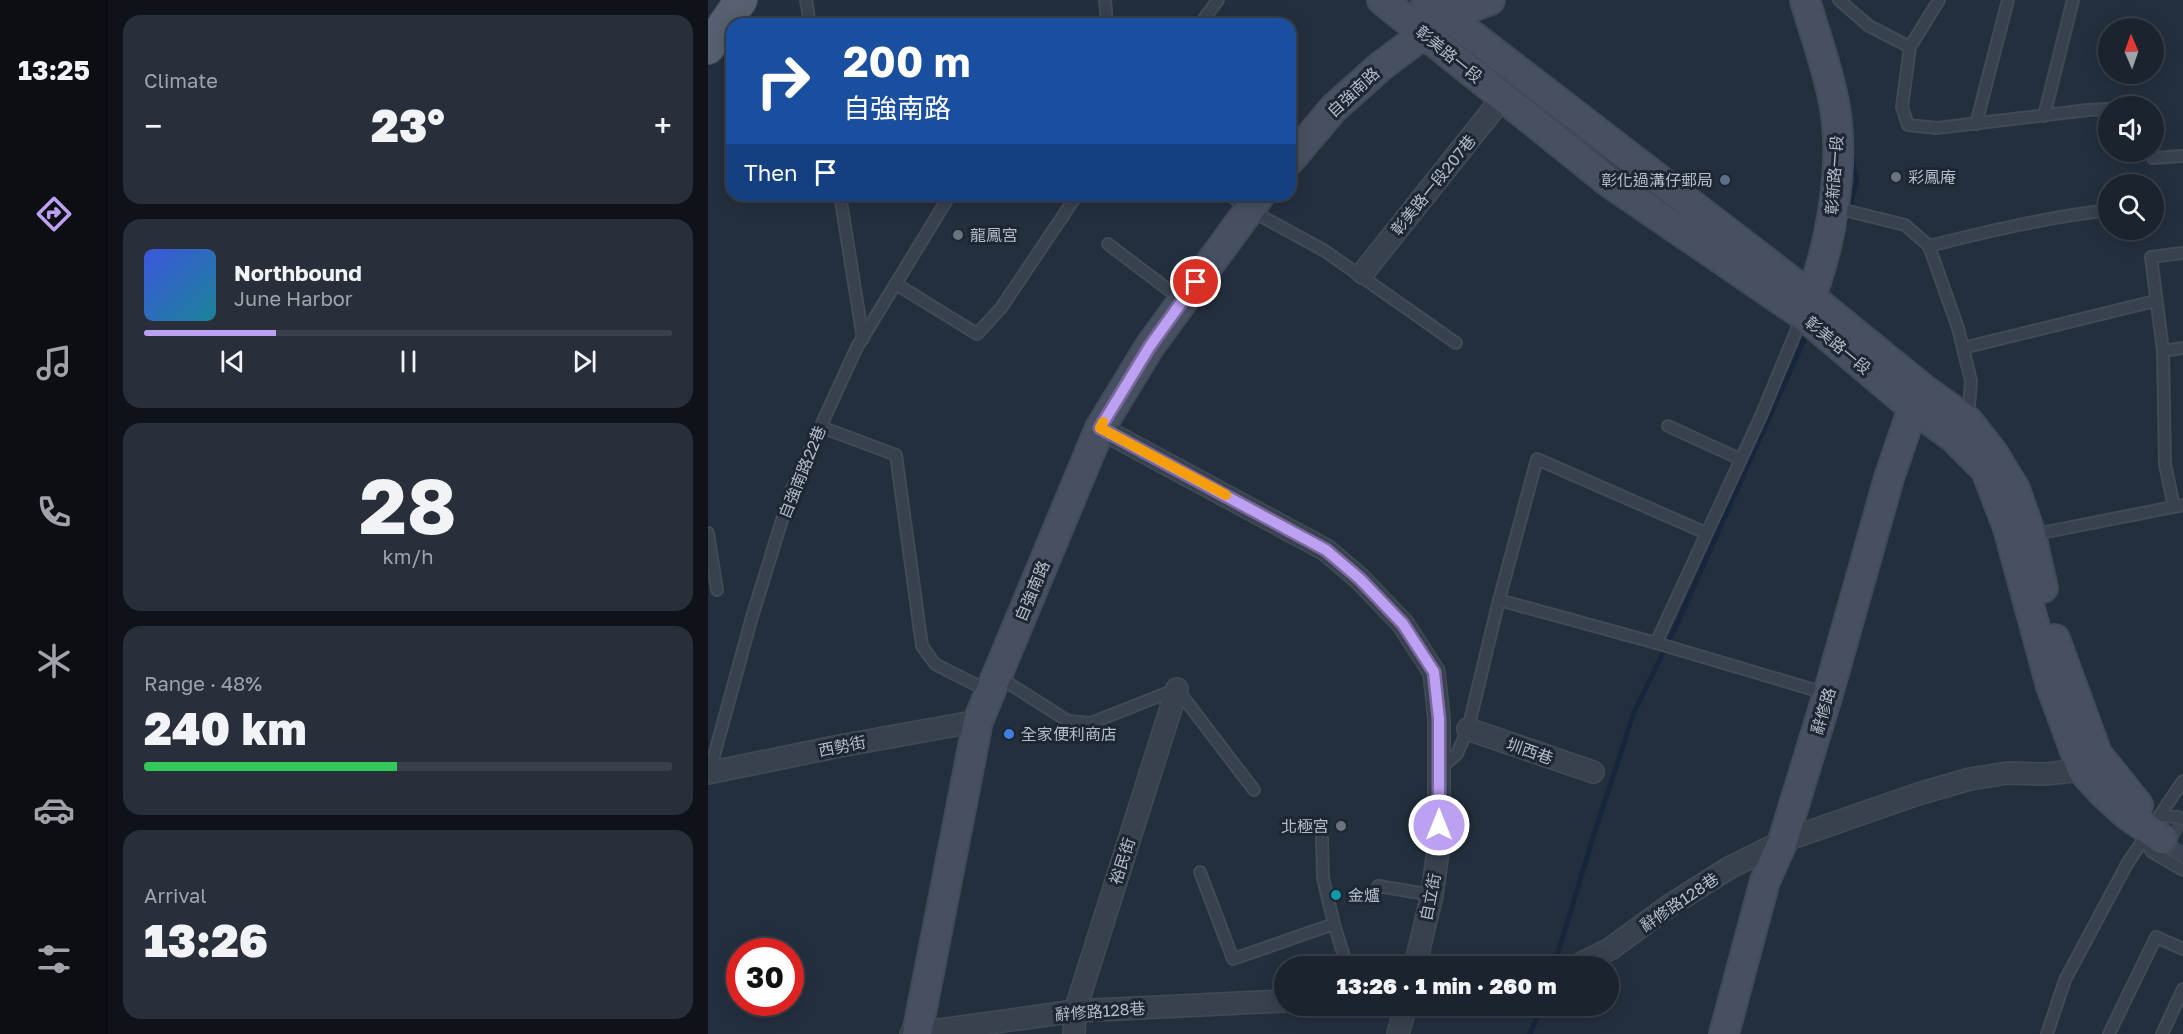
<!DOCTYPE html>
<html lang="en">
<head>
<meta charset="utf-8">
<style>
	body { margin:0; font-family:"Golos Text","Noto Sans TC",sans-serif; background:#282f3a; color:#f1f3f6; height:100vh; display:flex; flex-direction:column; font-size:22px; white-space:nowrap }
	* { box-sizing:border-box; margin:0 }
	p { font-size:20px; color:#a0a4aa }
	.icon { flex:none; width:33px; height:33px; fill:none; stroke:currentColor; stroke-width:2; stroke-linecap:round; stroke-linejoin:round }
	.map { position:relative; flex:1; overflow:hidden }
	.details { display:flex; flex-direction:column; gap:15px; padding:15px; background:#0f1319; width:600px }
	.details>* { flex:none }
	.top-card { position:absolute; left:18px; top:18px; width:570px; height:183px; border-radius:18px; box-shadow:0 3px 15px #0003,0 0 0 2px #39404a; background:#1a4fa0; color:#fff; overflow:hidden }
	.needle { width:39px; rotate:358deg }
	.tools { position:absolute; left:1390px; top:18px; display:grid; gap:12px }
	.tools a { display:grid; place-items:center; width:66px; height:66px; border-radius:50%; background:#1b232e; box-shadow:0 3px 15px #0003,0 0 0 2px #39404a; font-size:30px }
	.speed { position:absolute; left:18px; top:938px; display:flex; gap:12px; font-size:30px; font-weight:700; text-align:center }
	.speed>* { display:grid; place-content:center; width:78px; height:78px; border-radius:50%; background:#1b232e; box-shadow:0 3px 15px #0003,0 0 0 2px #39404a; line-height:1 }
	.speed .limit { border:9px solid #d22; background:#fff; color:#111 }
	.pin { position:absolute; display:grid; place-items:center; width:51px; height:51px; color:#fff; margin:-26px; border:3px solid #fff; border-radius:50%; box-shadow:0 2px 6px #0007 }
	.me { position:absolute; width:66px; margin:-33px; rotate:0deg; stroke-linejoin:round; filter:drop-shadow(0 0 4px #0008) }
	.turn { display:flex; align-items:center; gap:21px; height:126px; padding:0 18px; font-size:27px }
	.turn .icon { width:78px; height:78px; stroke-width:2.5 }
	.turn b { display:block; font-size:42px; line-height:51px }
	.then { display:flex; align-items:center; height:57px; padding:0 18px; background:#0003; gap:12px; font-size:22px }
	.big { font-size:45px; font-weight:800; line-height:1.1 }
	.details .card { flex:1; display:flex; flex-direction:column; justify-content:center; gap:9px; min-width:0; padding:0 21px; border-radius:18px; background:#282f3a }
	.details .dial { align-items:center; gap:0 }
	.dial b { font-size:78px; line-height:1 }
	.song { display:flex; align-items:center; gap:18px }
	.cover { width:72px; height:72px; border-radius:9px; background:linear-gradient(135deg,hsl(230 70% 55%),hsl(190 70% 35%)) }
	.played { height:6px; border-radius:3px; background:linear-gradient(90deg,#bca0f2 25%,#39404a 25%) }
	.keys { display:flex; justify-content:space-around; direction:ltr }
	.heat { display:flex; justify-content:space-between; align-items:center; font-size:33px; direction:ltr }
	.charge { height:9px; border-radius:4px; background:linear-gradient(90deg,#34c759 48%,#39404a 0) }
	.trip { position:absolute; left:566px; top:956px; width:345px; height:60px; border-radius:30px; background:#1b232e; box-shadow:0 3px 15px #0003,0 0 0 2px #39404a; font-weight:800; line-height:60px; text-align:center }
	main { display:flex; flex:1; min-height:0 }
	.menu { display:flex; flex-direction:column; width:108px; justify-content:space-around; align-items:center; background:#0b0e12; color:#a0a4aa }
	.menu .icon { width:42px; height:42px }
	.menu .current { color:#bca0f2 }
	.menu b { font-size:27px; color:#f1f3f6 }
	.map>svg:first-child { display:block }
</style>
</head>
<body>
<main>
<nav class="menu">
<b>13:25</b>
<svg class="icon current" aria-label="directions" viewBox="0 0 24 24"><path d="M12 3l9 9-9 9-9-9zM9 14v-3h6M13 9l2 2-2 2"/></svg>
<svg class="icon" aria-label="music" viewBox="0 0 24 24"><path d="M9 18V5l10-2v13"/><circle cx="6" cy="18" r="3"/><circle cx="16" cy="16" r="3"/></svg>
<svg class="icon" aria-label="phone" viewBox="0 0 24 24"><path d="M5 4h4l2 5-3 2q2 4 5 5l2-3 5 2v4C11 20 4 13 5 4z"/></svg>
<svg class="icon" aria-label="climate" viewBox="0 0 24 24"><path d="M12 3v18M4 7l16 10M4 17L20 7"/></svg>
<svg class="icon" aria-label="car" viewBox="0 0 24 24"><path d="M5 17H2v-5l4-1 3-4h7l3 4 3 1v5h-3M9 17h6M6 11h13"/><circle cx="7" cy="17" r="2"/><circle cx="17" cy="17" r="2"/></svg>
<svg class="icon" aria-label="filters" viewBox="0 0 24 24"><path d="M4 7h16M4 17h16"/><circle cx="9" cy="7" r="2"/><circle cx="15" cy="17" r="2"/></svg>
</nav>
<section class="details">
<div class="card"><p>Climate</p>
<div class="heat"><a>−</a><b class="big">23°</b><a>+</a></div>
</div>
<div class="card">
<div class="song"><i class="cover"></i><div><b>Northbound</b><p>June Harbor</p></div></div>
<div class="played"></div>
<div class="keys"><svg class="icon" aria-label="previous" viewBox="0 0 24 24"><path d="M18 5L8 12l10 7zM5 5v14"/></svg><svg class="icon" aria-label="pause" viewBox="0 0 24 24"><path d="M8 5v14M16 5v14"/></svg><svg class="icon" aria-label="next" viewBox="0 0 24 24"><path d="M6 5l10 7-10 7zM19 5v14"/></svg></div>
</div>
<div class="card dial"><b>28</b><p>km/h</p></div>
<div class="card"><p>Range · 48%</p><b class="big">240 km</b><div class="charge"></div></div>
<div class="card"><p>Arrival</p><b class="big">13:26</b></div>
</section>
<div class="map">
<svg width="1475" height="1034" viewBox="0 0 1475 1034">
	<rect width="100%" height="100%" fill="#242f3e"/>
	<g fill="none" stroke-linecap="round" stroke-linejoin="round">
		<!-- stream -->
		<g stroke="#17263c" stroke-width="5">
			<path d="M1136,227L1149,181L1143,154"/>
			<path d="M846,966L886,834L926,712L970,622L1100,331"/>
			<path d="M822,1034L834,1005"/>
		</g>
		<!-- secondary-tunnel -->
		<g stroke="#3a4453" stroke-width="28" stroke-dasharray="28 14" stroke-linecap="butt">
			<path d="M1464,825L1475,831"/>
			<path d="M1450,847L1475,861"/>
		</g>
		<!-- lane casing -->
		<g stroke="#414a57" stroke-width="14">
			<g id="lane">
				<path d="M98,0L102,24"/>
				<path d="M397,0L399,24"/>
				<path d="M1131,0L1161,26L1202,47L1231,0"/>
				<path d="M492,24L510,0"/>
				<path d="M1202,47L1194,107L1200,125L1229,128L1380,110L1401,109"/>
				<path d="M1336,116L1365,0"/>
				<path d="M1268,124L1300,0"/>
				<path d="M1444,152L1445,158L1475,156"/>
				<path d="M132,195L155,339"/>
				<path d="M522,195L540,209L617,251L748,343"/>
				<path d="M1128,208L1197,225L1221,246L1250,328L1263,381L1260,418"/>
				<path d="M400,244L474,300"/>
				<path d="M1221,246C1281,231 1340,217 1401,210"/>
				<path d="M188,284L269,334L293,308L369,195"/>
				<path d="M1255,348L1447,301"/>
				<path d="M1455,351L1475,348"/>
				<path d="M960,426L1032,459"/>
				<path d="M113,427L188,455L214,646L227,664L282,692"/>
				<path d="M1466,507L1457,464L1455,351L1443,257L1475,253"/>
				<path d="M0,533L9,590"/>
				<path d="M1323,535L1475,505"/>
				<path d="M791,600L948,643L1120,694"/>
				<path d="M948,643L1053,416L1094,317"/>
				<path d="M289,676L360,721L383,723L469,689L546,790"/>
				<path d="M732,769L749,754L760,729L791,600L829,459L998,533"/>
				<path d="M1,774L44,617L83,491L149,347L242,195"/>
				<path d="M1451,816L1470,817L1475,819"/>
				<path d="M614,837L615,878L626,924"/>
				<path d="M1436,838L1444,852L1475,870"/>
				<path d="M492,872L525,959L626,924L639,966"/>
				<path d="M670,886L724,895"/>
				<path d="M1339,1034L1357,980L1419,864L1475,781"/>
				<path d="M1401,1034L1448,937L1475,949"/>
				<path d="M1454,1034L1475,989"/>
			</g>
		</g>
		<!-- street casing -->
		<g stroke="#414a57" stroke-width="24">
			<g id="street">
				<path d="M655,273L795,97"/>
				<path d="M392,428L618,550L652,579L695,624L726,672L731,719V844L724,895L707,966"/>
				<path d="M760,729L885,772"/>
				<path d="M0,773L132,746L270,721"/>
				<path d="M868,966L902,949L961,906L1021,868L1075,841L1210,794L1262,779L1300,773L1337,774L1374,770L1384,759"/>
				<path d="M203,1034L367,1011L576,1001"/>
				<path d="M366,1034L367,1011L469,689"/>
				<path d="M690,1034L698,1005"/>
			</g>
		</g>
		<!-- secondary casing -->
		<g stroke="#414a57" stroke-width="32">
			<g id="secondary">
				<path d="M674,0L902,183L1095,315L1205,408L1245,437L1278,470L1300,528L1343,686L1374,770L1395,793L1418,814L1454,839"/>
				<path d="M718,0L1084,282L1214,388L1260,421L1285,453L1307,489L1323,535L1335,588"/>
				<path d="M582,160L626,108L673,66L740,16L782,0"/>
				<path d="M1096,313C1123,251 1140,159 1124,93C1117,61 1106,31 1097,0"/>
				<path d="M1347,639L1389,754L1430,805"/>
				<path d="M209,1034L270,721L392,428L442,346L552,195"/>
				<path d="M1016,1034L1057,881L1075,841L1120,694L1181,478L1205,408L1212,393"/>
			</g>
		</g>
		<!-- primary casing -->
		<g stroke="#414a57" stroke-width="34">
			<path id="primary" d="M0,48L33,0"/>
		</g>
		<!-- lane -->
		<use href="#lane" stroke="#38414e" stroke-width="10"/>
		<!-- street -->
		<use href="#street" stroke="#38414e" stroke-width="21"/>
		<!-- secondary -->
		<use href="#secondary" stroke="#465061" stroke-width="28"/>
		<!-- primary -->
		<use href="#primary" stroke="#56606e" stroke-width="32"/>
	</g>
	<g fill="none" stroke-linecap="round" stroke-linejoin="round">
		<!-- route casing -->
		<g stroke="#7a689d" stroke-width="15">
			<path id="route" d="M488,282L442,346L392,428L618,550L652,579L695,624L726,672L731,719V825"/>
		</g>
		<!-- route -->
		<use href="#route" stroke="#bca0f2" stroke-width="10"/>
		<!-- slow -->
		<path stroke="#f59e0b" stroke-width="10" d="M395,422L392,428L518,495"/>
	</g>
	<!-- markers -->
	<g fill="#6b7280" stroke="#1d2633" stroke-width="2">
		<circle cx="1188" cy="177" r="6"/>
		<circle cx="250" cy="235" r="6"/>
		<circle cx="633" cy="826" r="6"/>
	</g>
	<circle fill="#5c6f8a" stroke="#1d2633" stroke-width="2" cx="1017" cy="180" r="6"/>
	<circle fill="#3f7fe0" stroke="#1d2633" stroke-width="2" cx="301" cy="734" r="6"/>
	<circle fill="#0f9aa8" stroke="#1d2633" stroke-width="2" cx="628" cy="895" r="6"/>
	<g text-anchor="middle" stroke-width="6" stroke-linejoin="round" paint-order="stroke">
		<!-- street labels -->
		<g font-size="16" fill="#b4bcc9" stroke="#1d2633">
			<text transform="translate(741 54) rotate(39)" y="6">彰美路一段</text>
			<text transform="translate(645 92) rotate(-43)" y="6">自強南路</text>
			<text transform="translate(1126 175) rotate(-86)" y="6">彰新路一段</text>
			<text transform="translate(725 185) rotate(-51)" y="6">彰美路一段207巷</text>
			<text transform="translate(1130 345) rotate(40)" y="6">彰美路一段</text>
			<text transform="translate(94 472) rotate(-68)" y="6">自強南路22巷</text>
			<text transform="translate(324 591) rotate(-67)" y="6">自強南路</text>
			<text transform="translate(1115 711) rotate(-73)" y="6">辭修路</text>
			<text transform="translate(134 746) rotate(-11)" y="6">西勢街</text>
			<text transform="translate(822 751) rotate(19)" y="6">圳西巷</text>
			<text transform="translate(414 861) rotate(-72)" y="6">裕民街</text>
			<text transform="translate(722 897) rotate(-79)" y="6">自立街</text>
			<text transform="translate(971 902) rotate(-34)" y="6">辭修路128巷</text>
			<text transform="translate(392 1011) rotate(-4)" y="6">辭修路128巷</text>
		</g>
		<!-- poi labels -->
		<g font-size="16" fill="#b4bcc9" stroke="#1d2633" text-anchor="start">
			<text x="1200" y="183">彩鳳庵</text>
			<text x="1005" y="186" text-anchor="end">彰化過溝仔郵局</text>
			<text x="262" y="241">龍鳳宮</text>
			<text x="313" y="740">全家便利商店</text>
			<text x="621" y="832" text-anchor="end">北極宮</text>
			<text x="640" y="901">金爐</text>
		</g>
	</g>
</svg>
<div class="tools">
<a><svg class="needle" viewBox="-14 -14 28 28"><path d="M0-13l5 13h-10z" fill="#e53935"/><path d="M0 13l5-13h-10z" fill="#a0a4aa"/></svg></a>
<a><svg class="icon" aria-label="sound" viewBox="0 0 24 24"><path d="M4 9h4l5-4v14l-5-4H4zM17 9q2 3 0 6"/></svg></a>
<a><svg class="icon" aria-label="search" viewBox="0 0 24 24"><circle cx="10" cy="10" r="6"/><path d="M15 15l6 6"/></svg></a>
</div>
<div class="speed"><div class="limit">30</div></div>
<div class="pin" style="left:488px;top:282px;background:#d93025"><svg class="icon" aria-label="arrive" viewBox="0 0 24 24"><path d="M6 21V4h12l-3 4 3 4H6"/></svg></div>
<svg class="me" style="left:731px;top:825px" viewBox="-20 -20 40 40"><circle r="17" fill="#bca0f2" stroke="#fff" stroke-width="3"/><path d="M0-11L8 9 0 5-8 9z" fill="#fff"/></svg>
<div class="trip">13:26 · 1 min · 260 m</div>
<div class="top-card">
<div class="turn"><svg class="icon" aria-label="right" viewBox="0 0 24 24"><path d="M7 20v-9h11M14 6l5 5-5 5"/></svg><div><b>200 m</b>自強南路</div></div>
<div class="then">Then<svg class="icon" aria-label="arrive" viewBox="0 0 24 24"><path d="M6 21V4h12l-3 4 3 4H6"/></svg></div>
</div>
</div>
</main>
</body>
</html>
